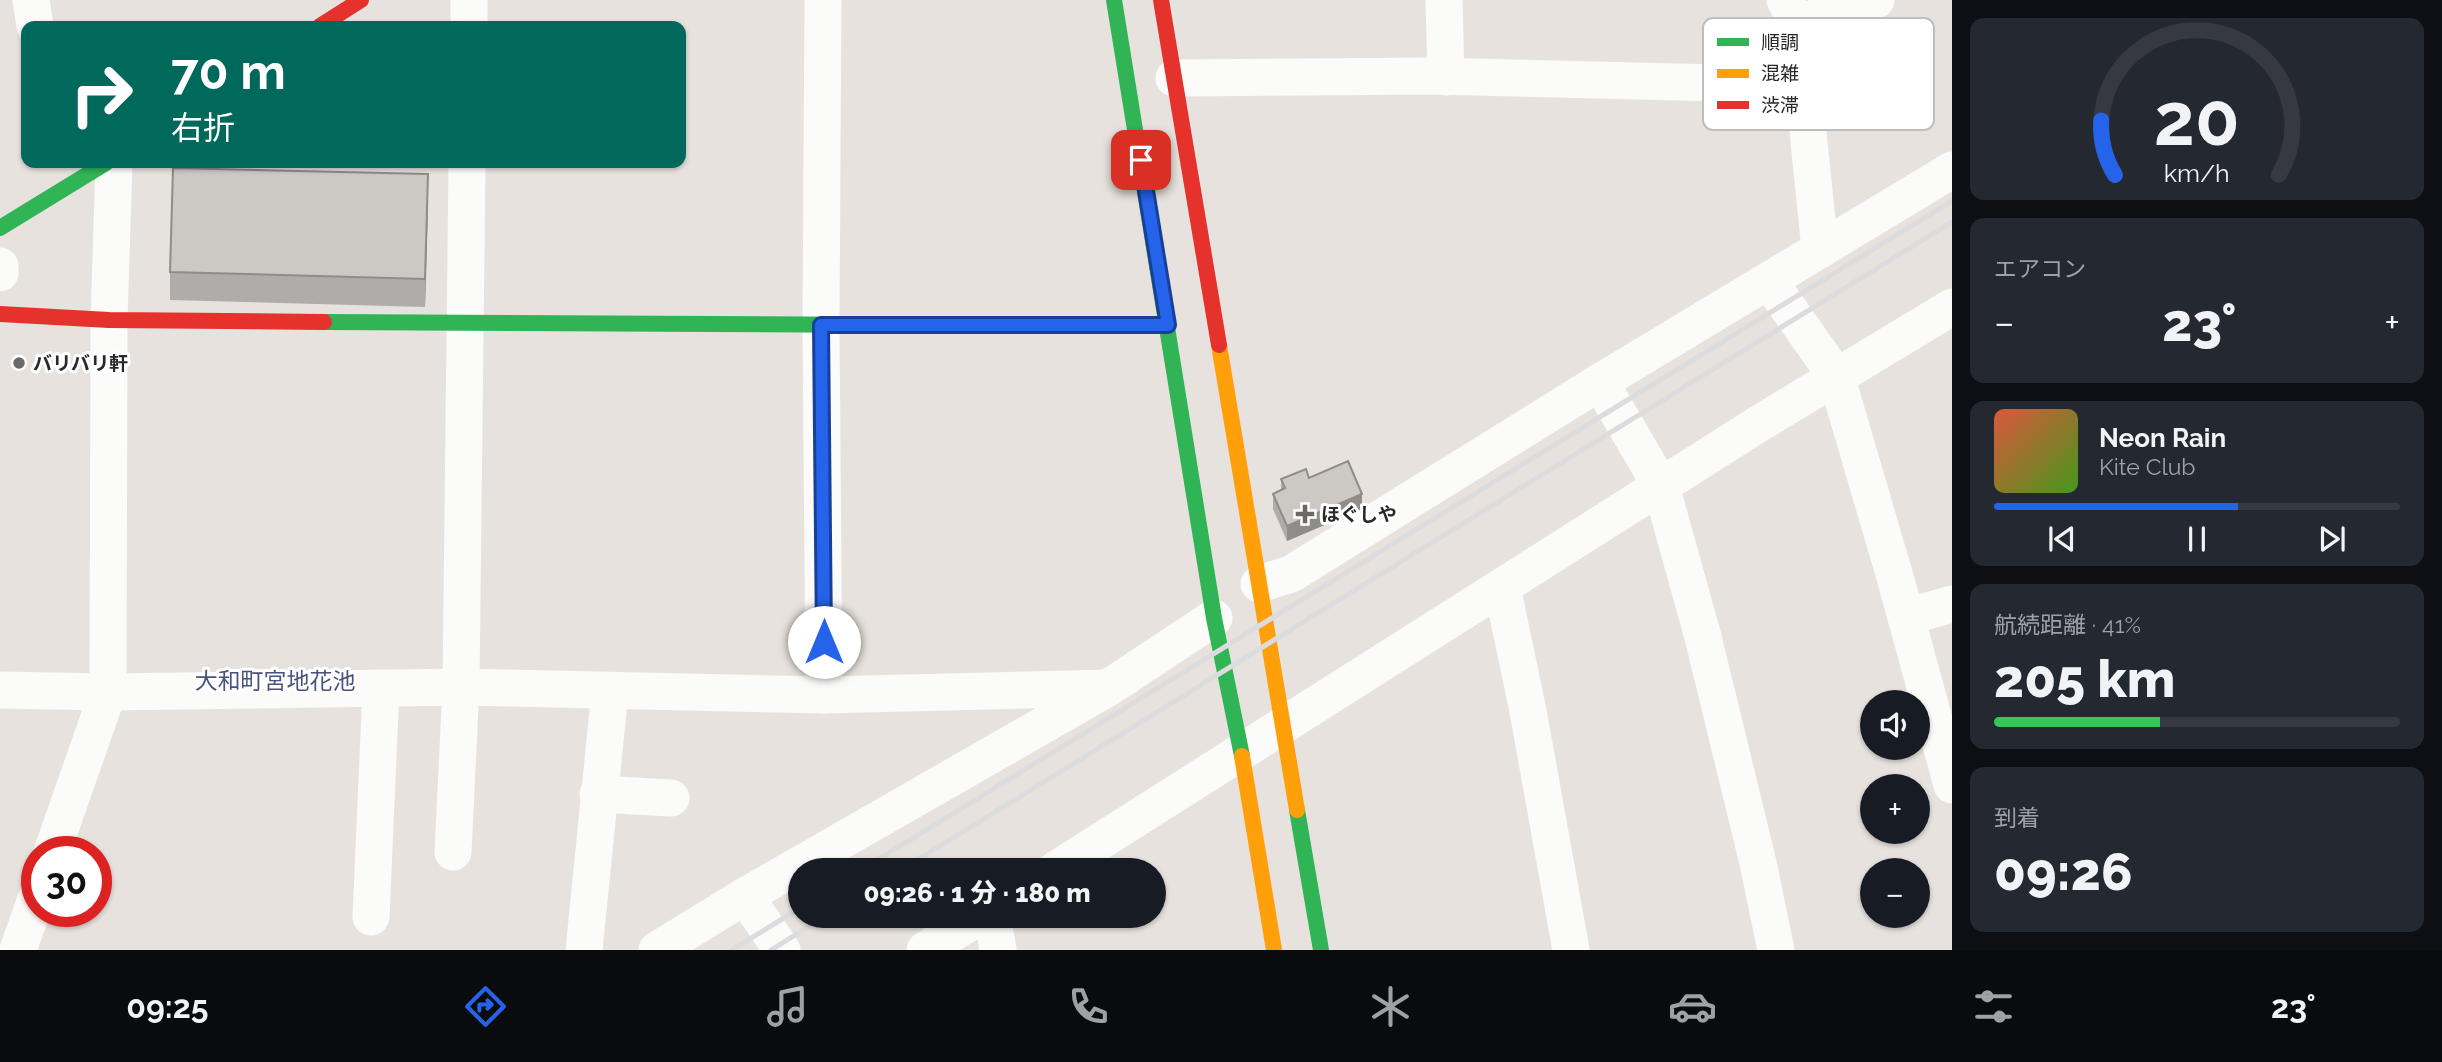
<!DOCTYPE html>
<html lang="ja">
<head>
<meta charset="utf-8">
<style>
	body { margin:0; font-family:Raleway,"Noto Sans JP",sans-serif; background:#242831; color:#f1f3f6; height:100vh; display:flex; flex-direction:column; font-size:26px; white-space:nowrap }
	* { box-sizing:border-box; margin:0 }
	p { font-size:23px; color:#9ea1a6 }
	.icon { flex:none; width:38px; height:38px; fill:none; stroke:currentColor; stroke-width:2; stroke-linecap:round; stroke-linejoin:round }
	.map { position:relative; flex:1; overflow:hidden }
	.side { display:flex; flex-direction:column; gap:18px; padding:18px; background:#0d0f14; width:490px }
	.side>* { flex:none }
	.hud { position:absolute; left:21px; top:21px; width:665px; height:147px; border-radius:14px; box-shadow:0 2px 5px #0004; background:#00695c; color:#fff; overflow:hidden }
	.fabs { position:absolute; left:1860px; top:690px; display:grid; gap:14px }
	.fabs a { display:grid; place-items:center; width:70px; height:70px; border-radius:50%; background:#171b24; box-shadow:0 2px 5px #0004; font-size:35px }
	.speed { position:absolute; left:21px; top:836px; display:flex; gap:14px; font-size:35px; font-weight:700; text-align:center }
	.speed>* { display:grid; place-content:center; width:91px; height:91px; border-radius:50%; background:#171b24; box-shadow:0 2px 5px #0004; line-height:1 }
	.speed .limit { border:10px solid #d22; background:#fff; color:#111 }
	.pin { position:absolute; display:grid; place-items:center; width:60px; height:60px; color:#fff; margin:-30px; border-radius:14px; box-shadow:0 4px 10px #0006 }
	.me { position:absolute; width:77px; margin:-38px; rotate:0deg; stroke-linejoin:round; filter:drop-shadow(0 0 5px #0008) }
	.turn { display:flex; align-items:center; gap:24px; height:147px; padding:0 35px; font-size:32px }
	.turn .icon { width:91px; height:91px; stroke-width:2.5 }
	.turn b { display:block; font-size:49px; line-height:60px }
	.big { font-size:52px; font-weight:800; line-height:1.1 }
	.side .widget { flex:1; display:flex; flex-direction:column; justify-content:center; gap:10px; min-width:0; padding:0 24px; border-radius:14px; background:#242831 }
	.side .dial { align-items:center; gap:0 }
	.dial svg { height:182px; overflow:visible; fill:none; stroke:#363941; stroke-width:7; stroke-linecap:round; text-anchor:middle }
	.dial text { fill:#f1f3f6; stroke:none }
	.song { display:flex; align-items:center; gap:21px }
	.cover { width:84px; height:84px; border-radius:10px; background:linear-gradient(135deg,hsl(10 70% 55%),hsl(100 70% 35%)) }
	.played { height:7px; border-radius:4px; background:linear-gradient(90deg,#2563eb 60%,#363941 60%) }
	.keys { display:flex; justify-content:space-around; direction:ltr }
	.heat { display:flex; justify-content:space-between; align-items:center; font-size:38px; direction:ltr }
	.charge { height:10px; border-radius:5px; background:linear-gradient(90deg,#34c759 41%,#363941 0) }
	.trip { position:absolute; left:788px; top:858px; width:378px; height:70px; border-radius:35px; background:#171b24; box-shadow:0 2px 5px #0004; font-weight:800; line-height:70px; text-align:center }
	.tabs { display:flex; height:112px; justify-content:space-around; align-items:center; background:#090b0e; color:#9ea1a6 }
	.tabs .icon { width:49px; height:49px }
	.tabs .active { color:#2563eb }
	.tabs b { font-size:32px; color:#f1f3f6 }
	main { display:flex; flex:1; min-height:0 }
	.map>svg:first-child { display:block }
</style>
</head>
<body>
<main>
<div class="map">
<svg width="1952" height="950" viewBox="0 0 1952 950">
	<rect width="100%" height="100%" fill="#e7e2dd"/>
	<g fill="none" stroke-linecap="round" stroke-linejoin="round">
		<!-- street -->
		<g stroke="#fbfbfa" stroke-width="37">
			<path d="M31,0L35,26"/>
			<path d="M823,0L821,325L824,695"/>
			<path d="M1444,0L1446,77"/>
			<path d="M1785,0L1797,23L1820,250"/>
			<path d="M1797,23L1876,0"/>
			<path d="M469,26V0"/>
			<path d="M1174,78L1432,76L1803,85"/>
			<path d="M0,266V273"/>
			<path d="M1769,281L1836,376L1895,577L1952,785"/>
			<path d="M1600,382L1661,486L1703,637L1758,863L1776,950"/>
			<path d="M1259,584L1291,574L1600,382L1952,170"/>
			<path d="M1502,587L1528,711L1571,950"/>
			<path d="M1906,617L1952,604"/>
			<path d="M0,690L108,692L461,687L824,695L1108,688"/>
			<path d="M598,794L671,798"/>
			<path d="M52,852L108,692L109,320L114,163"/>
			<path d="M453,852L461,687L467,163"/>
			<path d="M1055,870L1760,423L1952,307"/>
			<path d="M745,896L782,950"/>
			<path d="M992,915L998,950"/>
			<path d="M371,917L381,688"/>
			<path d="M18,950L37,896"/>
			<path d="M584,950L610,691"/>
			<path d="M657,950L745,896L1108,688L1214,618"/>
			<path d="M925,950L982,915"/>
		</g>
		<!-- fast -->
		<g stroke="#30b455" stroke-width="16">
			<path d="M1114,0L1214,618L1242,756"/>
			<path d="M0,228L106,163"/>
			<path d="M324,322L892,325"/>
			<path d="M1297,810L1321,950"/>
		</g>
		<!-- slow -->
		<g stroke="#ff9f0a" stroke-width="16">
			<path d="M1219,345L1297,810"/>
			<path d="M1242,756L1274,950"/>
		</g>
		<!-- jam -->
		<g stroke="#e5322d" stroke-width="16">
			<path d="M1161,0L1219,345"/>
			<path d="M320,26L361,0"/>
			<path d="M0,314L109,320L324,322"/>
			<path d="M892,325H1168"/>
		</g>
		<!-- rail -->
		<g stroke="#dcdcde" stroke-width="5">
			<path d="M861,870L1952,201"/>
			<path d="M901,870L1952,222"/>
			<path d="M732,950L800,908"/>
			<path d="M771,950L827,915"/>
		</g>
	</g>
	<!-- wall -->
	<g fill="#afaca9">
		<path d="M428,202L425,307L170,300V272Z"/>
		<path d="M1309,478L1362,509L1287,541L1273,509V494L1281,490V479Z"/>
	</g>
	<!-- shaded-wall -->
	<g fill="#8f8c89">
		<path d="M428,174V202L425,307V279Z"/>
		<path d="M1362,494V509L1287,541V526Z"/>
	</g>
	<!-- building -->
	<g fill="#ccc8c4" stroke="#8f8c89" stroke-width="2">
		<path d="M173,168L428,174L425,279L170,272Z"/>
		<path d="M1348,461L1362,494L1287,526L1273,494L1285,488L1281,479L1306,469L1309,478Z"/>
	</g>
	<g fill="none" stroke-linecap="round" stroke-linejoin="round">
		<!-- route casing -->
		<g stroke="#184099" stroke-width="18">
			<path id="route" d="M824,642L821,325H1168L1141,160"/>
		</g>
		<!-- route -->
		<use href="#route" stroke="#2563eb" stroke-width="12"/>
	</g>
	<!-- markers -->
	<g fill="#6b6967" stroke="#fff" stroke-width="2.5">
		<circle cx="19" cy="363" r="7"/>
		<path d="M1301.5 503.5h7v7h7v7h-7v7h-7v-7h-7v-7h7z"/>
	</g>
	<g text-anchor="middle" stroke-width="6" stroke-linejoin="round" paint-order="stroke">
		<!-- poi labels -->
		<g font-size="19" font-weight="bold" fill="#282828" stroke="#fff" text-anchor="start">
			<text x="33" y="370">バリバリ軒</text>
			<text x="1321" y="521">ほぐしや</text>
		</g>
		<!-- quarter labels -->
		<g font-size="23" fill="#47537a" stroke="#fff">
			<text x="275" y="689">大和町宮地花池</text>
		</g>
	</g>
	<!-- legend -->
	<rect x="1703" y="18" width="231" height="112" rx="10" fill="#fff" stroke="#bebebe" stroke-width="2"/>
	<rect x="1717" y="38" width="32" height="8" fill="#30b455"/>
	<rect x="1717" y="69" width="32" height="9" fill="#ff9f0a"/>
	<rect x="1717" y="101" width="32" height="8" fill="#e5322d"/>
	<g font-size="19" fill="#282828">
		<text x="1761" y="49">順調</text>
		<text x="1761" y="80">混雑</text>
		<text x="1761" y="112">渋滞</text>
	</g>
</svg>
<div class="fabs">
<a><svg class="icon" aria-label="sound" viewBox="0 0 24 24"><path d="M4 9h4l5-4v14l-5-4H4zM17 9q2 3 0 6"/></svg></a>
<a>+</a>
<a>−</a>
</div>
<div class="speed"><div class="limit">30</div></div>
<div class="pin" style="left:1141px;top:160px;background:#d93025"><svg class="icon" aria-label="arrive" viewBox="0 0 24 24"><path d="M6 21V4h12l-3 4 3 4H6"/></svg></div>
<svg class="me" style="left:824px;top:642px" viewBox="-20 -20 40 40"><circle r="19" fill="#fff"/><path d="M0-13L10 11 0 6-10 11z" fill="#2563eb"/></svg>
<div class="trip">09:26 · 1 分 · 180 m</div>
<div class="hud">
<div class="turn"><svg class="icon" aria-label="right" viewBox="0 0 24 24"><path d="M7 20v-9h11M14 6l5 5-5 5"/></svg><div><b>70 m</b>右折</div></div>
</div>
</div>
<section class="side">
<div class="widget dial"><svg viewBox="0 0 100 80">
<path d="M14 69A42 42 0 1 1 86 69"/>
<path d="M14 69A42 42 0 0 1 8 45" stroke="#2563eb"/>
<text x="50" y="56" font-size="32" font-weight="700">20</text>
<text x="50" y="72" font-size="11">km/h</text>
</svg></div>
<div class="widget"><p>エアコン</p>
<div class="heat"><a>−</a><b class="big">23°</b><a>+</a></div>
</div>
<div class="widget">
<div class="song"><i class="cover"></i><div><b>Neon Rain</b><p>Kite Club</p></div></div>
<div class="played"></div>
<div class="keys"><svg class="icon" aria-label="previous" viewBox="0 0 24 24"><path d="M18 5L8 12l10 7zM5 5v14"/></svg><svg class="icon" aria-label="pause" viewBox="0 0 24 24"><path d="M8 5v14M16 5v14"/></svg><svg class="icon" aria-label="next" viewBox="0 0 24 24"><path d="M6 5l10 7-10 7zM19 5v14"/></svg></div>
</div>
<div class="widget"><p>航続距離 · 41%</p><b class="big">205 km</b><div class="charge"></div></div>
<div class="widget"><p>到着</p><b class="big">09:26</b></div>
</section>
</main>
<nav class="tabs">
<b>09:25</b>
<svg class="icon active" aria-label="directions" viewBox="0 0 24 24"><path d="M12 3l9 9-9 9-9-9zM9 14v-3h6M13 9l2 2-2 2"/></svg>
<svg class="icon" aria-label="music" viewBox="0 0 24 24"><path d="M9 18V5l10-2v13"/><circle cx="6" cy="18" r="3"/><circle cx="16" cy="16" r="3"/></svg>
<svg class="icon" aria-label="phone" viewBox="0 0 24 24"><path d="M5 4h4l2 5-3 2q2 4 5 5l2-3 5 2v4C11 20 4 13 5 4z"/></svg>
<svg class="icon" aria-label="climate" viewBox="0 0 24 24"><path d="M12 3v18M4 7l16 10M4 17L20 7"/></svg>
<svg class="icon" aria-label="car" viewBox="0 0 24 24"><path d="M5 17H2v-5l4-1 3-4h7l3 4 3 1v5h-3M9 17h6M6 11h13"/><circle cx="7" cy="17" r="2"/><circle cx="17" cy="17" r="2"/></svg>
<svg class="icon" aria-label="filters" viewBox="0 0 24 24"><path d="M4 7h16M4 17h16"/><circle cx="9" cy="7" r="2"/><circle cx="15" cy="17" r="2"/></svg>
<b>23°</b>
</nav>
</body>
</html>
